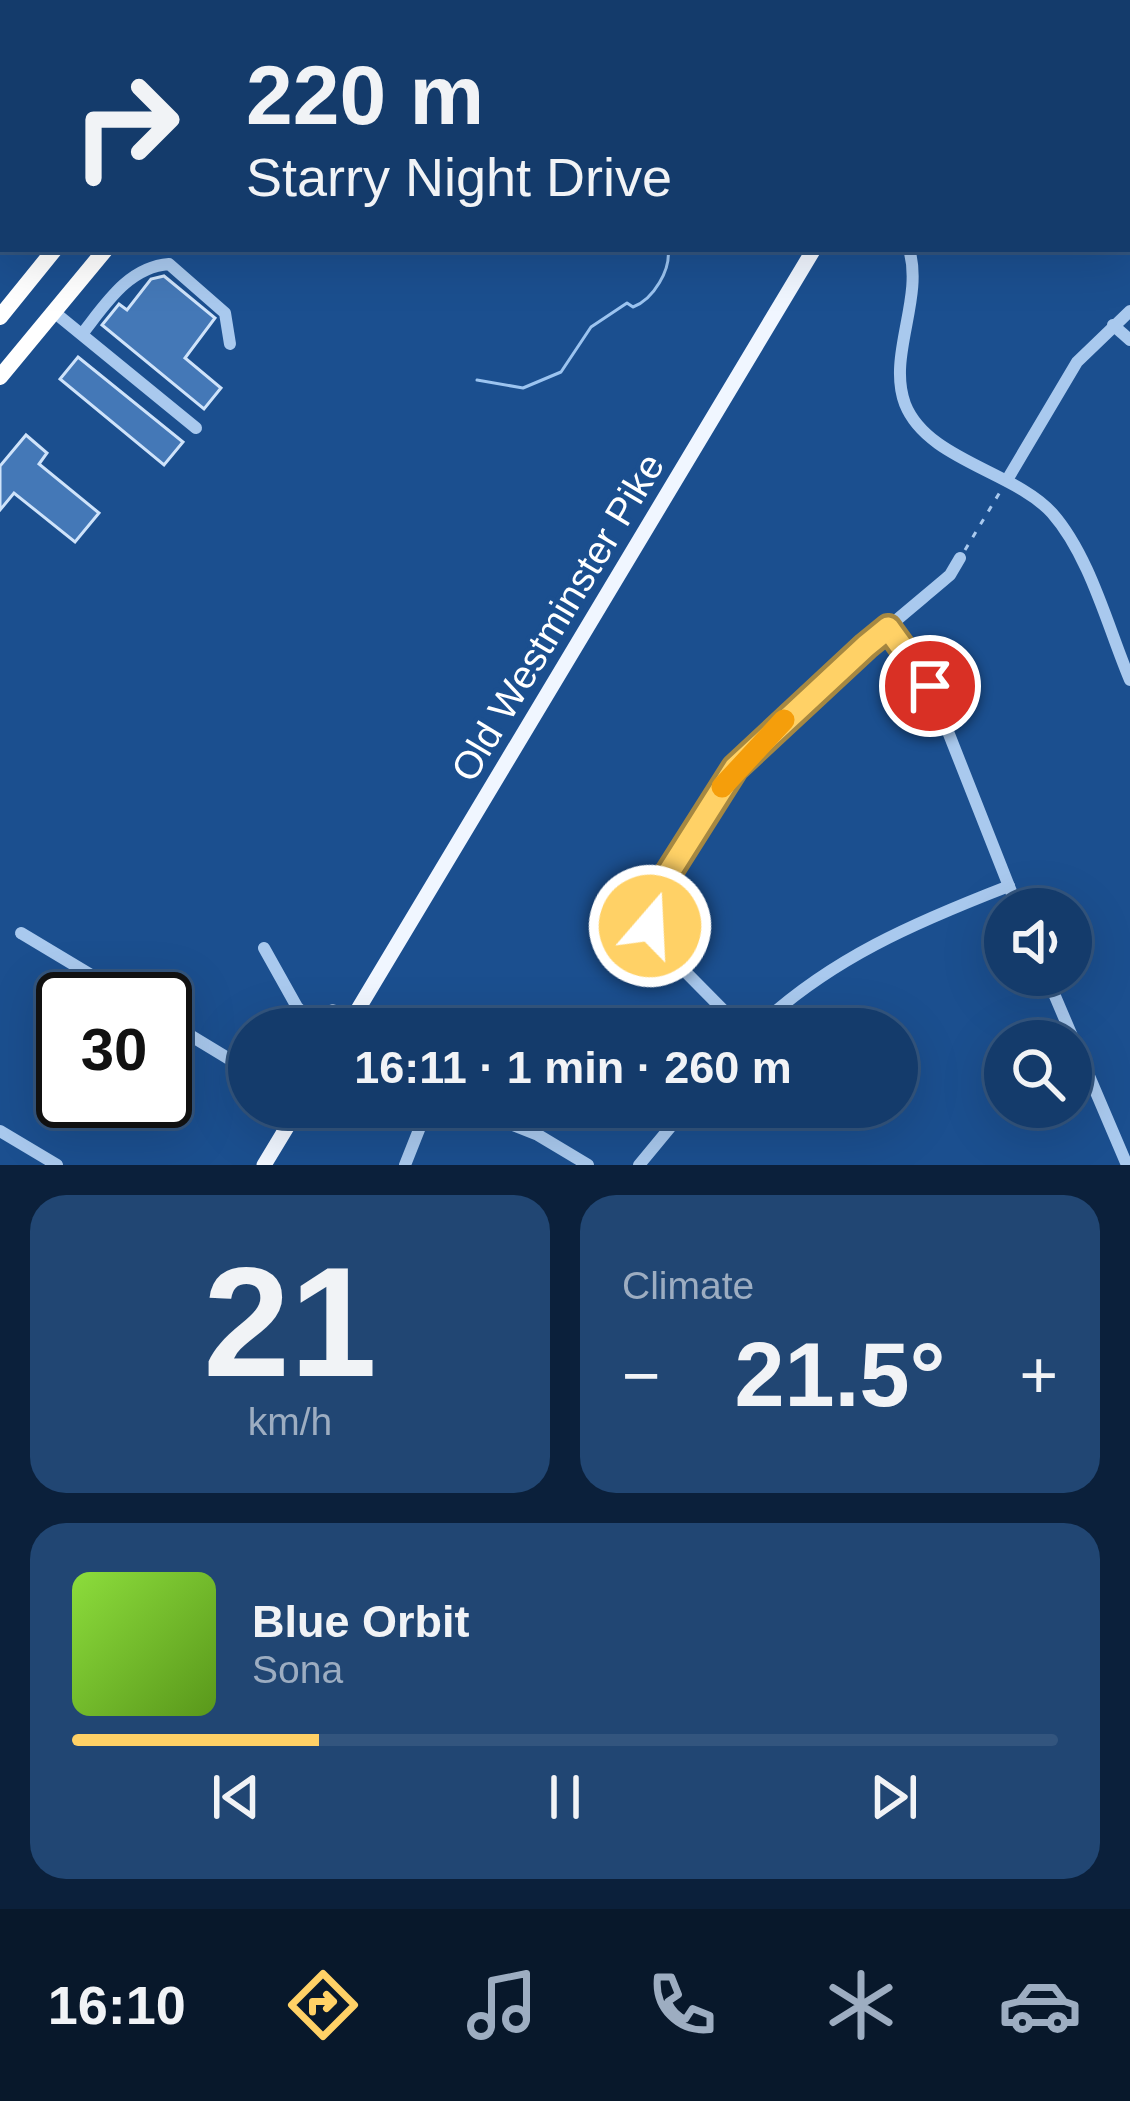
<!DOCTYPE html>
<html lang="en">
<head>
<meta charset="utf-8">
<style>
	body { margin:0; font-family:Helvetica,sans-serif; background:#214673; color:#f1f3f6; height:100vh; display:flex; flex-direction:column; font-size:45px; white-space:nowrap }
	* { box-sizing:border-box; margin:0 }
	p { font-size:39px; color:#9dadc1 }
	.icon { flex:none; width:66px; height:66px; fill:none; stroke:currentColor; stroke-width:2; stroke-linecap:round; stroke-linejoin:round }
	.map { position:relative; height:1165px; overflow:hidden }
	.sheet { display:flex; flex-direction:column; gap:30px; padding:30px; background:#0b203b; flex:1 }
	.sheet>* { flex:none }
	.hud { position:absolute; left:0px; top:0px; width:1131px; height:252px; box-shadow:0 12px 48px #0002,0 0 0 3px #33557e; background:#143b6b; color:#f1f3f6; overflow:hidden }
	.controls { position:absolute; left:984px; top:888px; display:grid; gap:24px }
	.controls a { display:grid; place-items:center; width:108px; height:108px; border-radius:50%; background:#143b6b; box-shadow:0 12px 48px #0002,0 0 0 3px #33557e; font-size:60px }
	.speed { position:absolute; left:36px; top:972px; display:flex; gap:24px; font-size:60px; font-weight:700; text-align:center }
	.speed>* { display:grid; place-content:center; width:156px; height:156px; border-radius:50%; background:#143b6b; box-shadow:0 12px 48px #0002,0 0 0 3px #33557e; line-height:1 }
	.speed .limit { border:6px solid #111; border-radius:18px; background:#fff; color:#111 }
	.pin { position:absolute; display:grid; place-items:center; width:102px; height:102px; color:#fff; margin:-51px; border:6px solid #fff; border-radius:50%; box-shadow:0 3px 12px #0007 }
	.me { position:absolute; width:132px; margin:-66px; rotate:19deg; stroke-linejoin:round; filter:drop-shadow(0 0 9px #0008) }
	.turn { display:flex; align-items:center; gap:42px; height:252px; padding:0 48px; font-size:54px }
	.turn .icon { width:156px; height:156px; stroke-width:2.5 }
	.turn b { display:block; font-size:84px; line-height:102px }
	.big { font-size:90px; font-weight:700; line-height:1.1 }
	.sheet .widget { flex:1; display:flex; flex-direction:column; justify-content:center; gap:18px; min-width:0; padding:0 42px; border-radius:36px; background:#214673 }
	.sheet .dial { align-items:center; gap:0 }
	.dial b { font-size:156px; line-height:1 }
	.song { display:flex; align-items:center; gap:36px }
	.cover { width:144px; height:144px; border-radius:18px; background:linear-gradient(135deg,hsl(90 70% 55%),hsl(90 70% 35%)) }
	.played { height:12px; border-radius:6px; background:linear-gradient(90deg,#ffd166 25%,#33557e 25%) }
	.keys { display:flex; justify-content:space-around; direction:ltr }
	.heat { display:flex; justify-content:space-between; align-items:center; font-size:66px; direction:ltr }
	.sheet .tiles { flex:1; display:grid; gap:30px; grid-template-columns:1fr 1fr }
	.widget:last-child { grid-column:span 2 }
	.trip { position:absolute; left:228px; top:1008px; width:690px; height:120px; border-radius:60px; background:#143b6b; box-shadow:0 12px 48px #0002,0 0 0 3px #33557e; font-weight:700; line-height:120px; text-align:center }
	.tab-bar { display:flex; height:192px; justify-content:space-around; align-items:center; background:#08182b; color:#9dadc1 }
	.tab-bar .icon { width:84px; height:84px }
	.tab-bar .active { color:#ffd166 }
	.tab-bar b { font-size:54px; color:#f1f3f6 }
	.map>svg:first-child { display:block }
</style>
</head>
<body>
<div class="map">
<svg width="1130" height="1165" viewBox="0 0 1130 1165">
	<rect width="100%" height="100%" fill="#1b4f8f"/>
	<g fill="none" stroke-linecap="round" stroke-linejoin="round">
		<!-- stream -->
		<g stroke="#9cc4f0" stroke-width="3">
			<path d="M840,3L842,0"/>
			<path d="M477,380L523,388L561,372L591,327L627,303L633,307C654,299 671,269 668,249"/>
		</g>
	</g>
	<!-- building -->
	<g fill="#4478b7" stroke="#cfe3fa" stroke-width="3">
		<path d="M164,276L215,318L185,358L221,388L204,409L102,325L119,304L127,310L151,279Z"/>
		<path d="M78,357L183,442L164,465L60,379Z"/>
		<path d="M26,435L47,453L39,464L99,513L75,542L14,493L0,510V466Z"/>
	</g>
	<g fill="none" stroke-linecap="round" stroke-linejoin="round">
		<!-- path -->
		<path stroke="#a9c9ee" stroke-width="3" stroke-dasharray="6 9" stroke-linecap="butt" d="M965,550L1000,492"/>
		<!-- minor -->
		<g stroke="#a9c9ee" stroke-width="12">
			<path d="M128,0L132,3"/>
			<path d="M178,0L181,3"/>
			<path d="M0,3L2,0"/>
			<path d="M92,3L94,0"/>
			<path d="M909,249C924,299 887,356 905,404C927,460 1014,471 1052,513C1090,556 1108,628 1130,680"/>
			<path d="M54,312L196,428"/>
			<path d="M1113,325L1130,340"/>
			<path d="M82,334C105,305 128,267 169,264L225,313L230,344"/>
			<path d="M1007,480L1077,362L1130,311"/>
			<path d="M888,628L930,686L1018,909"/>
			<path d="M21,933L131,999"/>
			<path d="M264,948L297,1007L315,1025"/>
			<path d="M1046,975L1127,1165"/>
			<path d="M165,1020L249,1071"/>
			<path d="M742,1029L654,940C630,830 873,641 950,575L960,558"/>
			<path d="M756,1029C829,959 916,922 1009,886"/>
			<path d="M467,1107L538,1135L588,1165"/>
			<path d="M0,1131L57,1165"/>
			<path d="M405,1165L428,1107"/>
			<path d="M639,1165L687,1107"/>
		</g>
		<!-- major -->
		<g stroke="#f0f6ff" stroke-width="15">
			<path d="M962,3L963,0"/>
			<path d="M354,1016L814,249"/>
			<path d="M312,1029L332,1012L354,1016L365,1029"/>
			<path d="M264,1165L299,1107"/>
		</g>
		<!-- highway -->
		<g stroke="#fff" stroke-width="16">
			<path d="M259,3L262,0"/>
			<path d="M311,3L313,0"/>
			<path d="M0,317L55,249"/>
			<path d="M0,377L106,249"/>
		</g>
	</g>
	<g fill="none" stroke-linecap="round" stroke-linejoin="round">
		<!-- route casing -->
		<g stroke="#a68842" stroke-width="30">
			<path id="route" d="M650,926L654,896L735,768L866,646L888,628L930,686"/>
		</g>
		<!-- route -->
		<use href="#route" stroke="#ffd166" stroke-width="21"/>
		<!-- slow -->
		<path stroke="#f59e0b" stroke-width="21" d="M722,787L784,720"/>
	</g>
	<g text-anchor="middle" stroke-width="9" stroke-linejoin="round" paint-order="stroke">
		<!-- street labels -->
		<g font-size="39" fill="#fff" stroke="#1b4f8f">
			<text transform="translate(557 617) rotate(-59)" y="14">Old Westminster Pike</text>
		</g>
	</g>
</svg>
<div class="controls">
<a><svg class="icon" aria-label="sound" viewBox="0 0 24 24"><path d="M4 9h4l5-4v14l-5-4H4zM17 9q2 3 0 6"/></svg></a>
<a><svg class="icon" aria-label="search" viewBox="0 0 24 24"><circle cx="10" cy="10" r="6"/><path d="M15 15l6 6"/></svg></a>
</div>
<div class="speed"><div class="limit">30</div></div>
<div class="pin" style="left:930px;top:686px;background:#d93025"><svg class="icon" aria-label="arrive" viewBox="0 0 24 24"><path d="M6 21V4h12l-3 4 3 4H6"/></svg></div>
<svg class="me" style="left:650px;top:926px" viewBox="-20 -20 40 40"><circle r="17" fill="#ffd166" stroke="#fff" stroke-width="3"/><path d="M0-11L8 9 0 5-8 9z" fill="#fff"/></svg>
<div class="trip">16:11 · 1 min · 260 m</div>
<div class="hud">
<div class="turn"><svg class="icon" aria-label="right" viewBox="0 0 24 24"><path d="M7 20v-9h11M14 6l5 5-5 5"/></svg><div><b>220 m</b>Starry Night Drive</div></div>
</div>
</div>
<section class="sheet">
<div class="tiles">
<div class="widget dial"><b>21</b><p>km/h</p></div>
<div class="widget"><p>Climate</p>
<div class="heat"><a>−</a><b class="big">21.5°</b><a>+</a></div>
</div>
<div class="widget">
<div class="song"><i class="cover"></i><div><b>Blue Orbit</b><p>Sona</p></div></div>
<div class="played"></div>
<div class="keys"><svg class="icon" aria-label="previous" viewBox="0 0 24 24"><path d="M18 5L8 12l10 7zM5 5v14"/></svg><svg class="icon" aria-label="pause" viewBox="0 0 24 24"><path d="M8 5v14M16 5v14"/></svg><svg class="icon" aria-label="next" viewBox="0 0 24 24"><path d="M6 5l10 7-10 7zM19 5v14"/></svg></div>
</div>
</div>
</section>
<nav class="tab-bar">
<b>16:10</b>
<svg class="icon active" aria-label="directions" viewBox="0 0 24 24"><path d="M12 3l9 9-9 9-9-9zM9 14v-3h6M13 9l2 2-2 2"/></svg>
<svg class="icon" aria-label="music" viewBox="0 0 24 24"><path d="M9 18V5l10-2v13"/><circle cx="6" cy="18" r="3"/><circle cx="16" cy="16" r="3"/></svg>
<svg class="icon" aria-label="phone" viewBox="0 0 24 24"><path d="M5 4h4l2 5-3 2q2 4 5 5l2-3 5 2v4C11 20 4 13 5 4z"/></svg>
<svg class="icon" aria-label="climate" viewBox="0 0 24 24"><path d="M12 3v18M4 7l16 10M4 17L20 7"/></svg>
<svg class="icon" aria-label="car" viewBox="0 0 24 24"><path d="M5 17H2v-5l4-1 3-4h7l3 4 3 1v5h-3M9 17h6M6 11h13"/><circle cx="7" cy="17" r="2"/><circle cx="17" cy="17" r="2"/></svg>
</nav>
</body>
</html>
